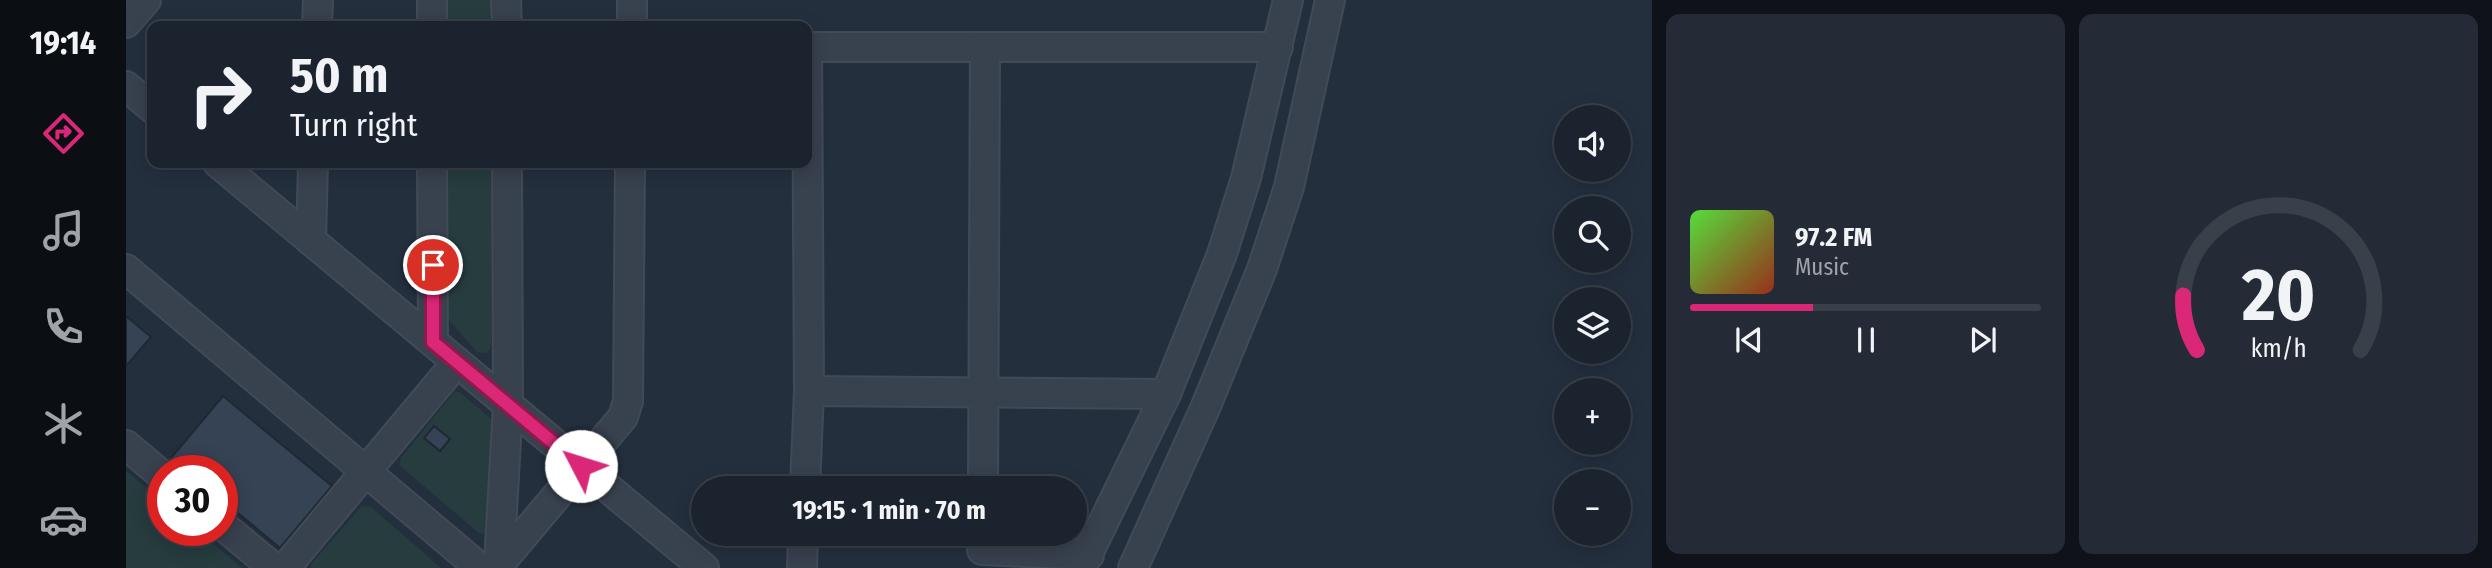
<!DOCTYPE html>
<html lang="en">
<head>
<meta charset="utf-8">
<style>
	body { margin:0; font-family:"Fira Sans Condensed",sans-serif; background:#242b36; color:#f1f3f6; height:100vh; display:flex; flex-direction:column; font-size:26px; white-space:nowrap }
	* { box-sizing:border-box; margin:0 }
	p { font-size:23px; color:#a0a4aa }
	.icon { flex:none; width:38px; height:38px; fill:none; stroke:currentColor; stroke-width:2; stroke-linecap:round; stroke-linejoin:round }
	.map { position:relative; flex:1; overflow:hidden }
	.panel { display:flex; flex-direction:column; gap:14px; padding:14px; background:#0f1319; width:840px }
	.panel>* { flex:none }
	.guide { position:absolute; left:21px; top:21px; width:665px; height:147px; border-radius:14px; box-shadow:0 4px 18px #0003,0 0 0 2px #39404a; background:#1b232e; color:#f1f3f6; overflow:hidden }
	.buttons { position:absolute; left:1428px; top:105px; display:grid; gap:14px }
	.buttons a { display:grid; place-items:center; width:77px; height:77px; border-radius:50%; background:#1b232e; box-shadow:0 4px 18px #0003,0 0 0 2px #39404a; font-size:35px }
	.speed { position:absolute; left:21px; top:455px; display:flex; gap:14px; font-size:35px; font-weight:700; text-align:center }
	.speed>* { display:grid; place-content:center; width:91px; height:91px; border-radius:50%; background:#1b232e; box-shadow:0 4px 18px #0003,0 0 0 2px #39404a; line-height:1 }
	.speed .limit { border:10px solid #d22; background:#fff; color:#111 }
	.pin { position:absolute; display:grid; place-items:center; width:60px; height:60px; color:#fff; margin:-30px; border:4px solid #fff; border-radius:50%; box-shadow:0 2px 7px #0007 }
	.me { position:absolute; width:77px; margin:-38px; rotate:310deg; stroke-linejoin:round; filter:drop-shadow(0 0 5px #0008) }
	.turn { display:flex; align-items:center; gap:24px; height:147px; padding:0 28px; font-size:32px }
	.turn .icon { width:91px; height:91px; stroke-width:2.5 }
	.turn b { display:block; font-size:49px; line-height:60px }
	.panel .card { flex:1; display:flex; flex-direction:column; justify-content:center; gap:10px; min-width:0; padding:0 24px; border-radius:14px; background:#242b36 }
	.panel .dial { align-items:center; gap:0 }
	.dial svg { height:182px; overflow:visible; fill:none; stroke:#39404a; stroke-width:7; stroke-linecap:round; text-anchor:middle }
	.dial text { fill:#f1f3f6; stroke:none }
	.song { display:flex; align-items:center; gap:21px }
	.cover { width:84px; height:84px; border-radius:10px; background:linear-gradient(135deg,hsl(110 70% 55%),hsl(10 70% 35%)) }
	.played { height:7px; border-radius:4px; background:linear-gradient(90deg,#db2777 35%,#39404a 35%) }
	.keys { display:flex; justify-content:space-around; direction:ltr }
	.panel .tiles { flex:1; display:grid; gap:14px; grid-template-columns:repeat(2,1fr) }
	.trip { position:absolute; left:565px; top:476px; width:396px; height:70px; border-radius:35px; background:#1b232e; box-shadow:0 4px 18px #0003,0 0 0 2px #39404a; font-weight:700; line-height:70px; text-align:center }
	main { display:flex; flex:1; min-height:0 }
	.dock { display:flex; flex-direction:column; width:126px; justify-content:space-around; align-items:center; background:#0b0e12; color:#a0a4aa }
	.dock .icon { width:49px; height:49px }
	.dock .current { color:#db2777 }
	.dock b { font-size:32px; color:#f1f3f6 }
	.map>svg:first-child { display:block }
</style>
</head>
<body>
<main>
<nav class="dock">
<b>19:14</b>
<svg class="icon current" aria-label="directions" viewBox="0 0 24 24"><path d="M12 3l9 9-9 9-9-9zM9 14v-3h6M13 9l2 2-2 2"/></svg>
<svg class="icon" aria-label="music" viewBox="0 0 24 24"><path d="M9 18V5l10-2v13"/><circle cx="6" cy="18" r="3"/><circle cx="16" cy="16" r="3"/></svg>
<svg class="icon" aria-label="phone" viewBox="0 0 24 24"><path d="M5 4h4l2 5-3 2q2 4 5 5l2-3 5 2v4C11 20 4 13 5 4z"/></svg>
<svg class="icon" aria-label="climate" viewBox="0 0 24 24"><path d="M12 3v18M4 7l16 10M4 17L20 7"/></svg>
<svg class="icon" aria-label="car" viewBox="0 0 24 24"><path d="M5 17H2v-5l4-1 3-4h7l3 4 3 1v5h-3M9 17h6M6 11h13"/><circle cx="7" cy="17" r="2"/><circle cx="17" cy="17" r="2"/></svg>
</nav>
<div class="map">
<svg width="1526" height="568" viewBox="0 0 1526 568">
	<rect width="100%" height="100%" fill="#242f3e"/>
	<!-- green -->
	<g fill="#263c3f">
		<rect x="320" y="0" width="46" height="26"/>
		<path d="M321,163H365V344L364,349L360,353L351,352L322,319Z"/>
		<path d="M329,391L335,393L365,419L363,529L360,534L353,533L273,465L275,458Z"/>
		<path d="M0,471L37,502V530H71L116,568H0Z"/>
		<path d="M236,506L245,507L315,568H185V564Z"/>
	</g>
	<!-- building -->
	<g fill="#364354" stroke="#1f2835" stroke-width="2">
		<path d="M0,316L25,337L0,366Z"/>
		<path d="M97,396L206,486L154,548L96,500V471H60L45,458Z"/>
		<path d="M308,426L324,439L314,451L298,438Z"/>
	</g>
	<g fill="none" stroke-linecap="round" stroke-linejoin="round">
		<!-- minor casing -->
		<g stroke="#414a57" stroke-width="32">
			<g id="minor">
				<path d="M306,0V26"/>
				<path d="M380,0L381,26"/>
				<path d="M0,23L20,0"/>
				<path d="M191,26L192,0"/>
				<path d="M506,26V0"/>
				<path d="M681,47H1152"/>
				<path d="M0,86L26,108"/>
				<path d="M92,163L578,568"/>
				<path d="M306,163L307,342"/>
				<path d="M185,241L187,163"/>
				<path d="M0,269L354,568"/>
				<path d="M683,391L1040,394"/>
				<path d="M0,445L37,476"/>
				<path d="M679,488L683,391L681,47"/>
				<path d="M857,488L859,47"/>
				<path d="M96,525L148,568"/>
				<path d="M856,550L963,555"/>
				<path d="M373,564L382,405L381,163"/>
				<path d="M159,568L331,362"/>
				<path d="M370,568L497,417L502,401L504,163"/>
				<path d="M676,568L677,534"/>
				<path d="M955,568L1040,394L1096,254L1120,178L1162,0"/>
				<path d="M1007,568L1080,406L1136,269L1163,187L1204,0"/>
			</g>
		</g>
		<!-- minor -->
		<use href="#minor" stroke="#38414e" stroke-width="28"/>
	</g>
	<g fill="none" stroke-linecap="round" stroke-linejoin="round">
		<!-- route casing -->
		<g stroke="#8e194d" stroke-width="18">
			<path id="route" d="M307,265V342L455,466"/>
		</g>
		<!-- route -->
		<use href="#route" stroke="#db2777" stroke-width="12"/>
	</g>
</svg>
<div class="buttons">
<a><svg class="icon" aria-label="sound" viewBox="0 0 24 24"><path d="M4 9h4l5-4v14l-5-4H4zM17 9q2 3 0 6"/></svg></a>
<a><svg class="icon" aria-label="search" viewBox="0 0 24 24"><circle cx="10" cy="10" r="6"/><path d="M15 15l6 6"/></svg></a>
<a><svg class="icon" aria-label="layers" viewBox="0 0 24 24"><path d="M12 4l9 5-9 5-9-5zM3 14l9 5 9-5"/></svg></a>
<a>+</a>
<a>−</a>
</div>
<div class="speed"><div class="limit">30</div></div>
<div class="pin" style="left:307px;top:265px;background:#d93025"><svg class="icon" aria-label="arrive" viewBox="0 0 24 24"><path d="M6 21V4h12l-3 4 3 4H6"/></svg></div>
<svg class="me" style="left:455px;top:466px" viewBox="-20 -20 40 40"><circle r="19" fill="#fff"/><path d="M0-13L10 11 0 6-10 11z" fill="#db2777"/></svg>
<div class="trip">19:15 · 1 min · 70 m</div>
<div class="guide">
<div class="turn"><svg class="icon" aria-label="right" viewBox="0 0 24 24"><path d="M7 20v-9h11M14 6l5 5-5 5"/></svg><div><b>50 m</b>Turn right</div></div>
</div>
</div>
<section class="panel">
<div class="tiles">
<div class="card">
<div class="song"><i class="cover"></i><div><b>97.2 FM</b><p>Music</p></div></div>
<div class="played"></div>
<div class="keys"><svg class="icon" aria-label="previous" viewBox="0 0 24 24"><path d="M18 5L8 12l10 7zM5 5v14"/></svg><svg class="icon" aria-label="pause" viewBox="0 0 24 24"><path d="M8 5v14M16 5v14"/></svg><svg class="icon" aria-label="next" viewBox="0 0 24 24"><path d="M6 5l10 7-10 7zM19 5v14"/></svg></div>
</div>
<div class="card dial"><svg viewBox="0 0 100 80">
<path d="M14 69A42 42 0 1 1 86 69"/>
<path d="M14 69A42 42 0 0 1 8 45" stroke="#db2777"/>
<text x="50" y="56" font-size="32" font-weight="700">20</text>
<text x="50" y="72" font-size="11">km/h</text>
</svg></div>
</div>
</section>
</main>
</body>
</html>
